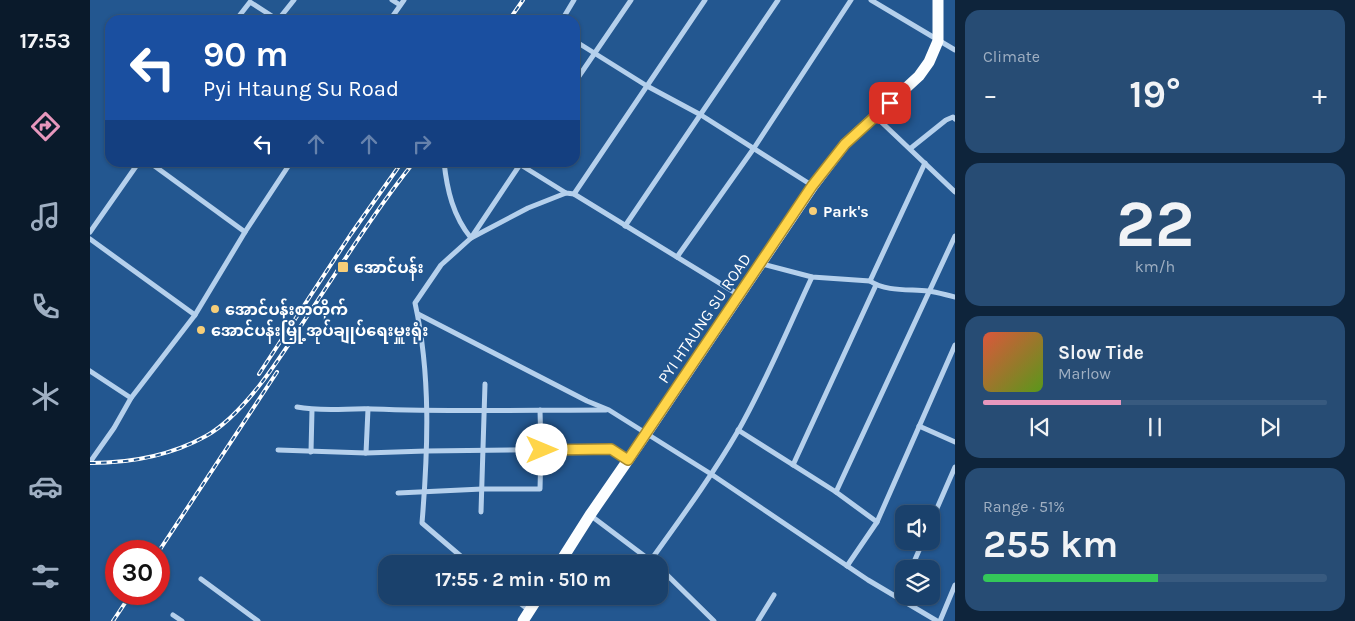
<!DOCTYPE html>
<html lang="en">
<head>
<meta charset="utf-8">
<style>
	body { margin:0; font-family:Karla,"Noto Sans Myanmar",sans-serif; background:#274c74; color:#f1f3f6; height:100vh; display:flex; flex-direction:column; font-size:19px; white-space:nowrap }
	* { box-sizing:border-box; margin:0 }
	p { font-size:16px; color:#9fafc2 }
	.icon { flex:none; width:28px; height:28px; fill:none; stroke:currentColor; stroke-width:2; stroke-linecap:round; stroke-linejoin:round }
	.map { position:relative; flex:1; overflow:hidden }
	.side { display:flex; flex-direction:column; gap:10px; padding:10px; background:#0e243b; width:400px }
	.side>* { flex:none }
	.top-card { position:absolute; left:15px; top:15px; width:475px; height:152px; border-radius:15px; box-shadow:0 1px 4px #0004,0 0 0 1px #385a7f; background:#1a4fa0; color:#fff; overflow:hidden }
	.controls { position:absolute; left:805px; top:505px; display:grid; gap:10px }
	.controls a { display:grid; place-items:center; width:45px; height:45px; border-radius:10px; background:#1a416c; box-shadow:0 1px 4px #0004,0 0 0 1px #385a7f; font-size:25px }
	.speed { position:absolute; left:15px; top:540px; display:flex; gap:10px; font-size:25px; font-weight:700; text-align:center }
	.speed>* { display:grid; place-content:center; width:65px; height:65px; border-radius:50%; background:#1a416c; box-shadow:0 1px 4px #0004,0 0 0 1px #385a7f; line-height:1 }
	.speed .limit { border:8px solid #d22; background:#fff; color:#111 }
	.pin { position:absolute; display:grid; place-items:center; width:42px; height:42px; color:#fff; margin:-21px; border-radius:10px; box-shadow:0 2px 8px #0006 }
	.me { position:absolute; width:55px; margin:-28px; rotate:90deg; stroke-linejoin:round; filter:drop-shadow(0 0 4px #0008) }
	.turn { display:flex; align-items:center; gap:18px; height:105px; padding:0 15px; font-size:22px }
	.turn .icon { width:65px; height:65px; stroke-width:2.5 }
	.turn b { display:block; font-size:35px; line-height:42px }
	.lanes { display:flex; align-items:center; height:48px; padding:0 15px; background:#0003; justify-content:center; gap:25px; direction:ltr }
	.lanes .off { opacity:.35 }
	.big { font-size:38px; font-weight:700; line-height:1.1 }
	.side .card { flex:1; display:flex; flex-direction:column; justify-content:center; gap:8px; min-width:0; padding:0 18px; border-radius:15px; background:#274c74 }
	.side .dial { align-items:center; gap:0 }
	.dial b { font-size:65px; line-height:1 }
	.song { display:flex; align-items:center; gap:15px }
	.cover { width:60px; height:60px; border-radius:8px; background:linear-gradient(135deg,hsl(10 70% 55%),hsl(90 70% 35%)) }
	.played { height:5px; border-radius:2px; background:linear-gradient(90deg,#e797bd 40%,#385a7f 40%) }
	.keys { display:flex; justify-content:space-around; direction:ltr }
	.heat { display:flex; justify-content:space-between; align-items:center; font-size:28px; direction:ltr }
	.charge { height:8px; border-radius:4px; background:linear-gradient(90deg,#34c759 51%,#385a7f 0) }
	.trip { position:absolute; left:288px; top:555px; width:290px; height:50px; border-radius:15px; background:#1a416c; box-shadow:0 1px 4px #0004,0 0 0 1px #385a7f; font-weight:700; line-height:50px; text-align:center }
	main { display:flex; flex:1; min-height:0 }
	.dock { display:flex; flex-direction:column; width:90px; justify-content:space-around; align-items:center; background:#0a1a2b; color:#9fafc2 }
	.dock .icon { width:35px; height:35px }
	.dock .current { color:#e797bd }
	.dock b { font-size:22px; color:#f1f3f6 }
	.map>svg:first-child { display:block }
</style>
</head>
<body>
<main>
<nav class="dock">
<b>17:53</b>
<svg class="icon current" aria-label="directions" viewBox="0 0 24 24"><path d="M12 3l9 9-9 9-9-9zM9 14v-3h6M13 9l2 2-2 2"/></svg>
<svg class="icon" aria-label="music" viewBox="0 0 24 24"><path d="M9 18V5l10-2v13"/><circle cx="6" cy="18" r="3"/><circle cx="16" cy="16" r="3"/></svg>
<svg class="icon" aria-label="phone" viewBox="0 0 24 24"><path d="M5 4h4l2 5-3 2q2 4 5 5l2-3 5 2v4C11 20 4 13 5 4z"/></svg>
<svg class="icon" aria-label="climate" viewBox="0 0 24 24"><path d="M12 3v18M4 7l16 10M4 17L20 7"/></svg>
<svg class="icon" aria-label="car" viewBox="0 0 24 24"><path d="M5 17H2v-5l4-1 3-4h7l3 4 3 1v5h-3M9 17h6M6 11h13"/><circle cx="7" cy="17" r="2"/><circle cx="17" cy="17" r="2"/></svg>
<svg class="icon" aria-label="filters" viewBox="0 0 24 24"><path d="M4 7h16M4 17h16"/><circle cx="9" cy="7" r="2"/><circle cx="15" cy="17" r="2"/></svg>
</nav>
<div class="map">
<svg width="865" height="621" viewBox="0 0 865 621">
	<rect width="100%" height="100%" fill="#235790"/>
	<g fill="none" stroke-linecap="round" stroke-linejoin="round">
		<!-- minor -->
		<g stroke="#b5d0ec" stroke-width="5">
			<path d="M302,0L310,5"/>
			<path d="M781,0L865,50"/>
			<path d="M146,20L160,2L188,20"/>
			<path d="M188,20L204,0"/>
			<path d="M300,20L314,0"/>
			<path d="M472,20L484,0"/>
			<path d="M485,41L557,86L611,115L723,186"/>
			<path d="M485,82L541,0"/>
			<path d="M786,117L865,192"/>
			<path d="M821,148L856,120L863,117L865,119"/>
			<path d="M59,162L155,232"/>
			<path d="M354,162C357,190 363,216 381,238L431,163"/>
			<path d="M426,162L476,193L484,194L649,295"/>
			<path d="M484,194L615,0"/>
			<path d="M535,226L688,0"/>
			<path d="M0,232L49,162"/>
			<path d="M0,239L105,315"/>
			<path d="M587,257L664,148L761,0"/>
			<path d="M672,264L722,277L780,281C796,292 820,289 838,291C847,292 856,295 865,297"/>
			<path d="M780,281L835,163"/>
			<path d="M328,314L497,401L519,410L621,474L778,580L847,621"/>
			<path d="M0,371L41,398"/>
			<path d="M207,407C232,412 258,408 283,409C361,412 438,410 516,410"/>
			<path d="M829,426L865,442"/>
			<path d="M648,430L746,492L787,522"/>
			<path d="M188,450L276,453L336,451L521,449L537,460"/>
			<path d="M221,452L222,410"/>
			<path d="M276,453L278,409"/>
			<path d="M0,462L24,428L41,398L105,315L155,232L201,162"/>
			<path d="M703,465L786,285"/>
			<path d="M746,492L865,236"/>
			<path d="M308,493L392,489H450L451,450L450,410"/>
			<path d="M391,512L395,384"/>
			<path d="M500,515L565,564"/>
			<path d="M841,522L865,467"/>
			<path d="M561,560C591,518 622,476 648,431C676,382 698,328 722,277"/>
			<path d="M380,564L332,523C338,450 341,375 325,303L351,265L381,238L438,208L476,193"/>
			<path d="M757,566L787,522L865,345"/>
			<path d="M569,567L624,621"/>
			<path d="M821,569L833,541"/>
			<path d="M111,579L168,621"/>
			<path d="M421,596L440,611"/>
			<path d="M809,598L814,586"/>
			<path d="M83,615L92,621"/>
			<path d="M668,621L684,595"/>
			<path d="M850,621L865,585"/>
		</g>
		<!-- trunk -->
		<g stroke="#fcfeff" stroke-width="11">
			<path d="M469,564L500,515L556,434L723,186L755,144L829,76L839,62L848,41V0"/>
			<path d="M433,621L449,596"/>
		</g>
		<!-- rail casing -->
		<g stroke="#fff" stroke-width="4">
			<g id="rail">
				<path d="M419,20L433,0"/>
				<path d="M169,374L261,234L312,162"/>
				<path d="M0,463C41,463 80,456 116,436C155,414 192,355 216,318C251,266 284,212 324,162"/>
				<path d="M69,551L187,372"/>
				<path d="M23,621L41,594"/>
			</g>
		</g>
		<!-- rail -->
		<use href="#rail" stroke="#235790" stroke-width="2" stroke-dasharray="5.5" stroke-linecap="butt"/>
	</g>
	<g fill="none" stroke-linecap="round" stroke-linejoin="round">
		<!-- route casing -->
		<g stroke="#a68a30" stroke-width="12">
			<path id="route" d="M452,450L521,449L538,460L722,186L755,144L800,103"/>
		</g>
		<!-- route -->
		<use href="#route" stroke="#ffd54a" stroke-width="9"/>
	</g>
	<!-- markers -->
	<g fill="#f7ce78" stroke="#235790" stroke-width="2">
		<circle cx="723" cy="211" r="5"/>
		<rect x="247" y="261" width="12" height="12" rx="2.5"/>
		<circle cx="125" cy="309" r="5"/>
		<circle cx="111" cy="330" r="5"/>
	</g>
	<g text-anchor="middle" stroke-width="4" stroke-linejoin="round" paint-order="stroke">
		<!-- poi labels -->
		<g font-size="16" font-weight="bold" fill="#fff" stroke="#235790" text-anchor="start">
			<text x="733" y="217">Park's</text>
			<text x="264" y="273">အောင်ပန်း</text>
			<text x="135" y="315">အောင်ပန်းစာတိုက်</text>
			<text x="121" y="336">အောင်ပန်းမြို့အုပ်ချုပ်ရေးမှူးရုံး</text>
		</g>
		<!-- street labels -->
		<g font-size="16" fill="#fff" stroke="#235790">
			<text transform="translate(614 318) rotate(-56)" y="6">PYI HTAUNG SU ROAD</text>
		</g>
	</g>
</svg>
<div class="controls">
<a><svg class="icon" aria-label="sound" viewBox="0 0 24 24"><path d="M4 9h4l5-4v14l-5-4H4zM17 9q2 3 0 6"/></svg></a>
<a><svg class="icon" aria-label="layers" viewBox="0 0 24 24"><path d="M12 4l9 5-9 5-9-5zM3 14l9 5 9-5"/></svg></a>
</div>
<div class="speed"><div class="limit">30</div></div>
<div class="pin" style="left:800px;top:103px;background:#d93025"><svg class="icon" aria-label="arrive" viewBox="0 0 24 24"><path d="M6 21V4h12l-3 4 3 4H6"/></svg></div>
<svg class="me" style="left:452px;top:450px" viewBox="-20 -20 40 40"><circle r="19" fill="#fff"/><path d="M0-13L10 11 0 6-10 11z" fill="#ffd54a"/></svg>
<div class="trip">17:55 · 2 min · 510 m</div>
<div class="top-card">
<div class="turn"><svg class="icon" aria-label="left" viewBox="0 0 24 24"><path d="M17 20v-9H6M10 6l-5 5 5 5"/></svg><div><b>90 m</b>Pyi Htaung Su Road</div></div>
<div class="lanes"><svg class="icon" aria-label="left" viewBox="0 0 24 24"><path d="M17 20v-9H6M10 6l-5 5 5 5"/></svg><svg class="icon off" aria-label="ahead" viewBox="0 0 24 24"><path d="M12 20V5M6 11l6-6 6 6"/></svg><svg class="icon off" aria-label="ahead" viewBox="0 0 24 24"><path d="M12 20V5M6 11l6-6 6 6"/></svg><svg class="icon off" aria-label="right" viewBox="0 0 24 24"><path d="M7 20v-9h11M14 6l5 5-5 5"/></svg></div>
</div>
</div>
<section class="side">
<div class="card"><p>Climate</p>
<div class="heat"><a>−</a><b class="big">19°</b><a>+</a></div>
</div>
<div class="card dial"><b>22</b><p>km/h</p></div>
<div class="card">
<div class="song"><i class="cover"></i><div><b>Slow Tide</b><p>Marlow</p></div></div>
<div class="played"></div>
<div class="keys"><svg class="icon" aria-label="previous" viewBox="0 0 24 24"><path d="M18 5L8 12l10 7zM5 5v14"/></svg><svg class="icon" aria-label="pause" viewBox="0 0 24 24"><path d="M8 5v14M16 5v14"/></svg><svg class="icon" aria-label="next" viewBox="0 0 24 24"><path d="M6 5l10 7-10 7zM19 5v14"/></svg></div>
</div>
<div class="card"><p>Range · 51%</p><b class="big">255 km</b><div class="charge"></div></div>
</section>
</main>
</body>
</html>
